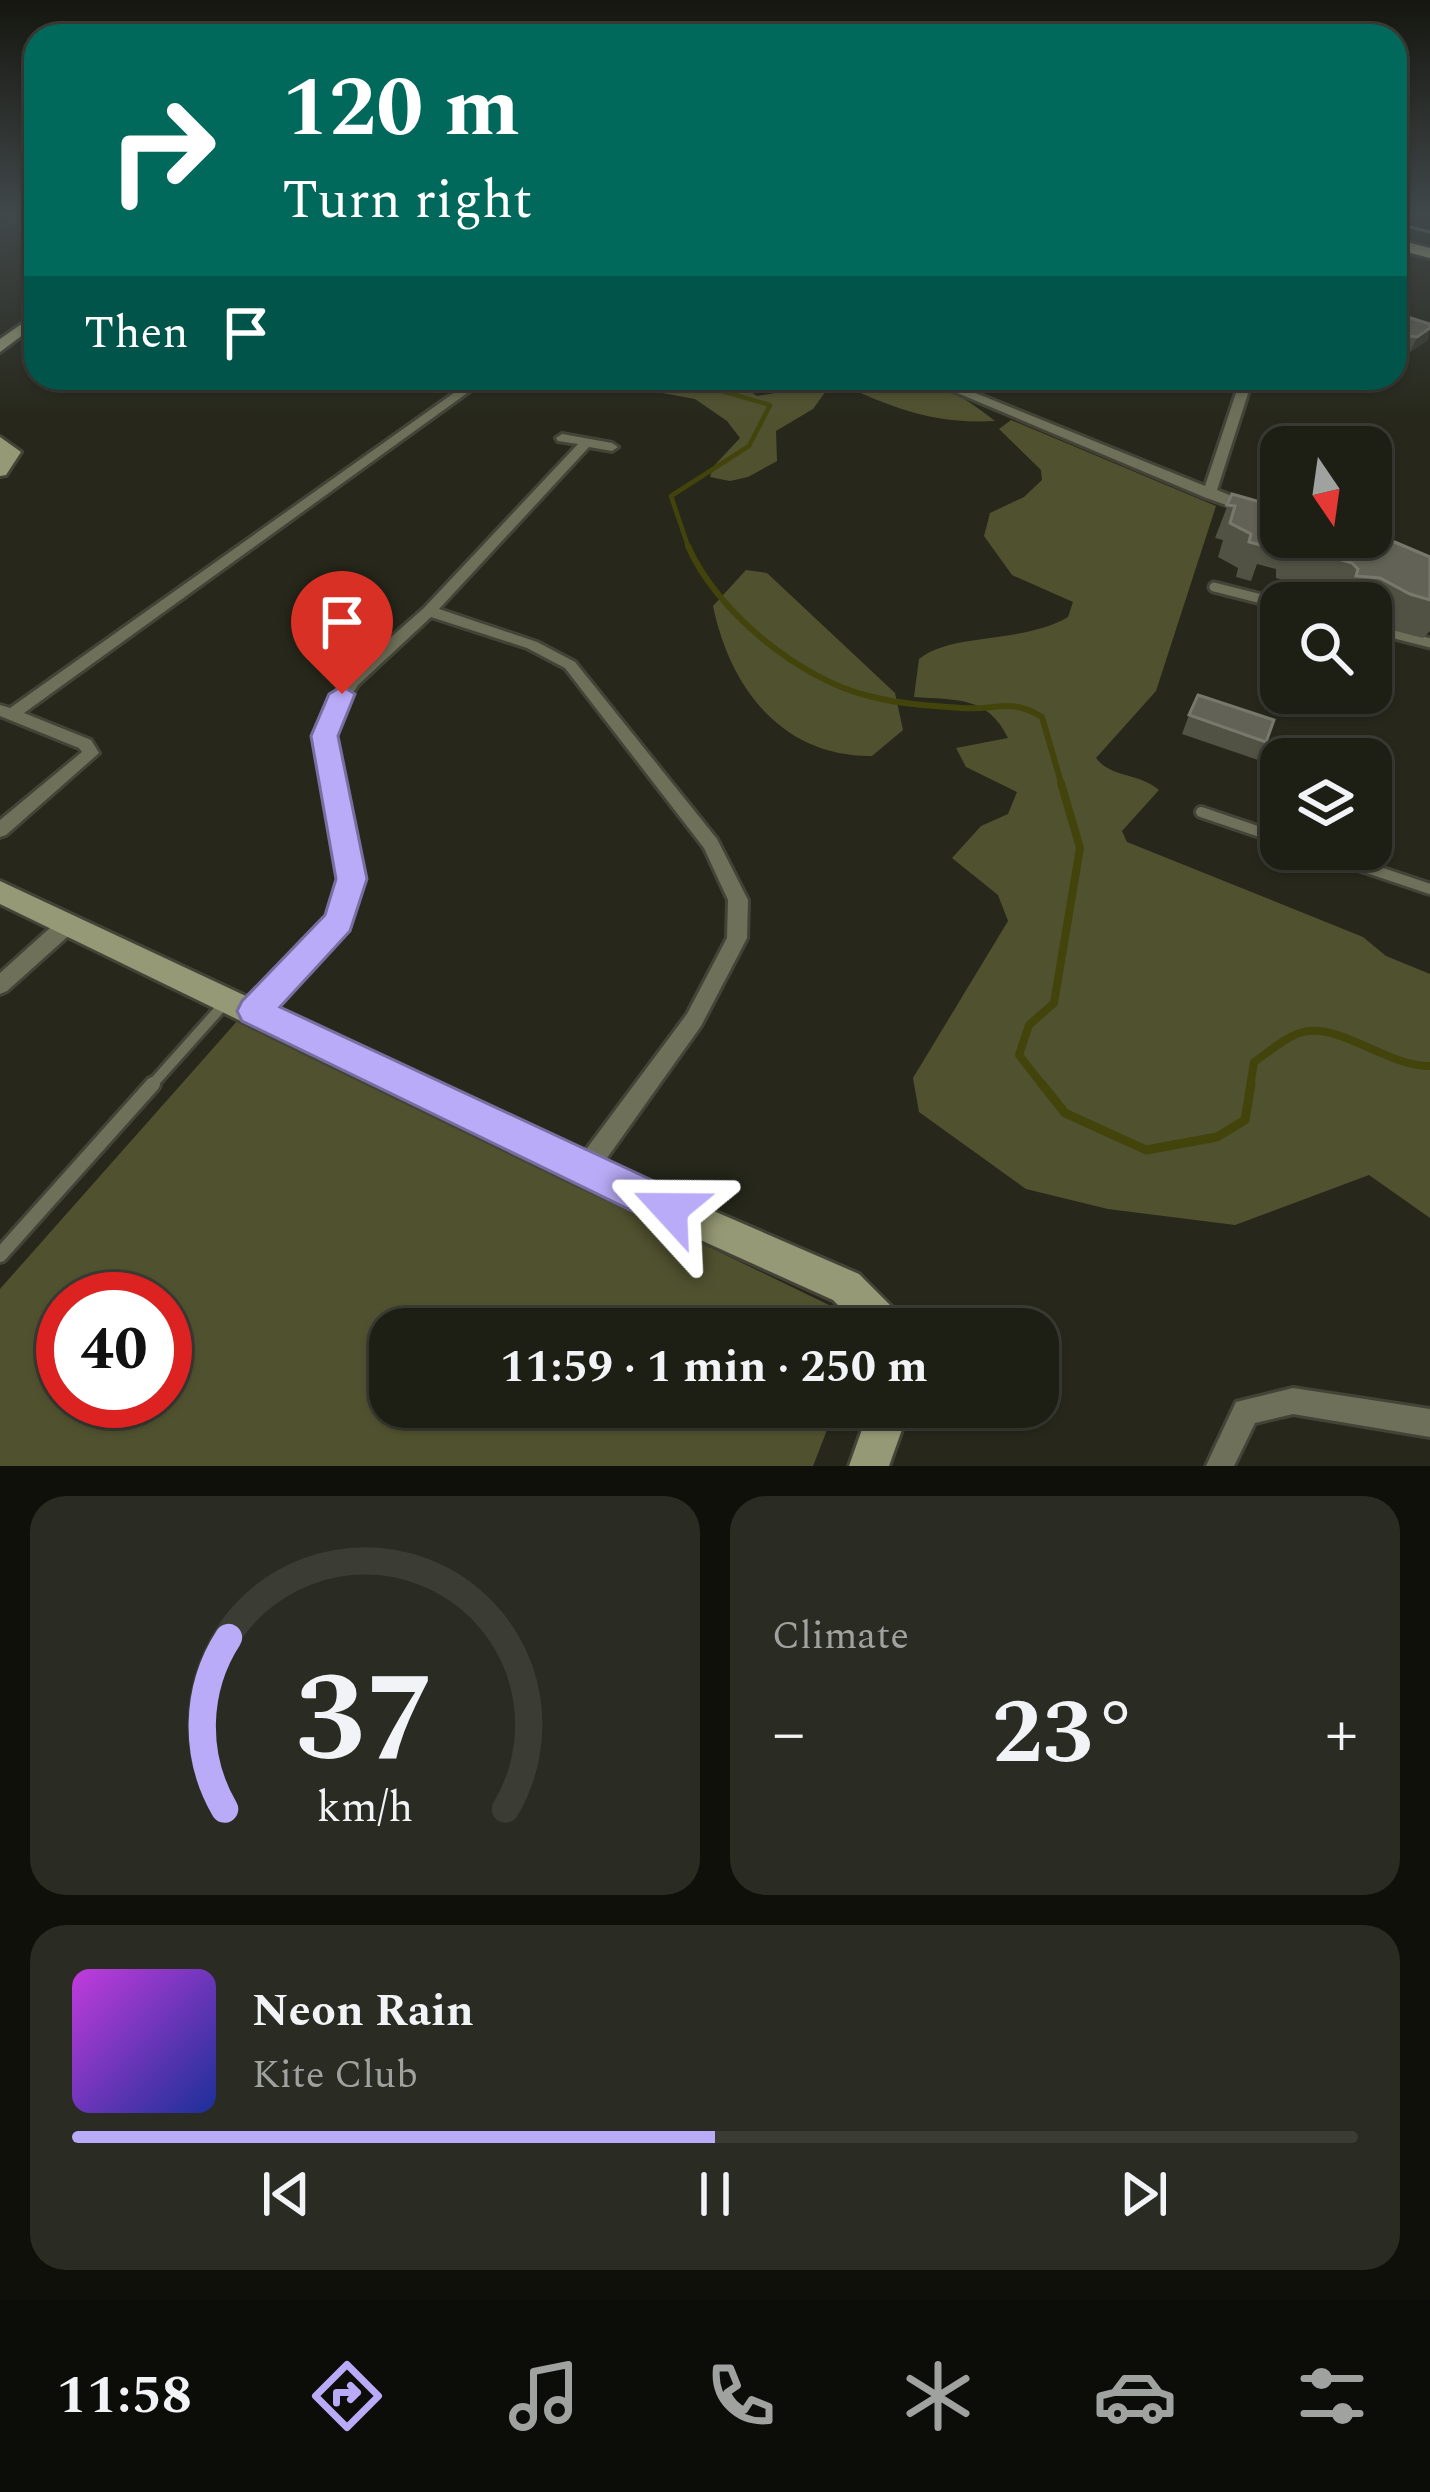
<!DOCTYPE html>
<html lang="en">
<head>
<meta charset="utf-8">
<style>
	body { margin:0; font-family:Spectral,serif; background:#2a2b22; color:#f1f3f6; height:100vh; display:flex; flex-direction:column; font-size:45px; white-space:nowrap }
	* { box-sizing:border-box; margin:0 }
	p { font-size:39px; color:#a0a2a0 }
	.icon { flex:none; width:66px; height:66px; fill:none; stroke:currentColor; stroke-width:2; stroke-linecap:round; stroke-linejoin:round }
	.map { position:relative; height:1466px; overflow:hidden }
	.details { display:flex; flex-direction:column; gap:30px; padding:30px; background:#10100b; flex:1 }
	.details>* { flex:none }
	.guide { position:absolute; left:24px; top:24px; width:1383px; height:366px; border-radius:36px; box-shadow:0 3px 9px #0004,0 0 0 3px #3b3c34; background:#00695c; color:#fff; overflow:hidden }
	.needle { width:78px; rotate:167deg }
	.controls { position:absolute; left:1260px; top:426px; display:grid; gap:24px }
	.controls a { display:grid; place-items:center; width:132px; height:132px; border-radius:24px; background:#1d1e14; box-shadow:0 3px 9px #0004,0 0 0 3px #3b3c34; font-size:60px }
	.speed { position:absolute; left:36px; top:1272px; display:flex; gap:24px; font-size:60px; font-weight:700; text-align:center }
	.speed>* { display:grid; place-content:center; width:156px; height:156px; border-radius:50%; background:#1d1e14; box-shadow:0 3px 9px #0004,0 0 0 3px #3b3c34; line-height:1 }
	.speed .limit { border:18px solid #d22; background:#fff; color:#111 }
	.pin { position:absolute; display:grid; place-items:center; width:102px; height:102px; color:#fff; margin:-123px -51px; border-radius:50% 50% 50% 0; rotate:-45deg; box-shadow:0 0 12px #0007 }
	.pin .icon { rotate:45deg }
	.me { position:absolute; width:132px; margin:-66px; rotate:294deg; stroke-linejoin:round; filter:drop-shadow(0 0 9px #0008) }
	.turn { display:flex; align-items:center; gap:42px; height:252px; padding:0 60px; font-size:54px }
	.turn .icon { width:156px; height:156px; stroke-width:2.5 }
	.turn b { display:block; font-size:84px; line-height:102px }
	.then { display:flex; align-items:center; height:114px; padding:0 60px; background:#0003; gap:24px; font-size:45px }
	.big { font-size:90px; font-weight:700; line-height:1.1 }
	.details .card { flex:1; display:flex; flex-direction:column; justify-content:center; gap:18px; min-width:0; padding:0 42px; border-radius:36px; background:#2a2b22 }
	.details .dial { align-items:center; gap:0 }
	.dial svg { height:312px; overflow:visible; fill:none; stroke:#3b3c34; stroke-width:7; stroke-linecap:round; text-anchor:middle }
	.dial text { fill:#f1f3f6; stroke:none }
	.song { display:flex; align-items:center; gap:36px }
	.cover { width:144px; height:144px; border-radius:18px; background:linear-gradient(135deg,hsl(290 70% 55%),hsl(230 70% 35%)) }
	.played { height:12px; border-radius:6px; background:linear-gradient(90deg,#b9abf7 50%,#3b3c34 50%) }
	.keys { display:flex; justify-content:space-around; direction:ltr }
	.heat { display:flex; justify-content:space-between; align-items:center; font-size:66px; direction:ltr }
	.details .tiles { flex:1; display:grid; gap:30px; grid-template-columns:1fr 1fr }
	.card:last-child { grid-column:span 2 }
	.trip { position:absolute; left:369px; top:1308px; width:690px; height:120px; border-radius:36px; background:#1d1e14; box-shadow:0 3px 9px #0004,0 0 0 3px #3b3c34; font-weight:700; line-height:120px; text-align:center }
	.menu { display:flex; height:192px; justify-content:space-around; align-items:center; background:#0c0c08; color:#a0a2a0 }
	.menu .icon { width:84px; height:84px }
	.menu .active { color:#b9abf7 }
	.menu b { font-size:54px; color:#f1f3f6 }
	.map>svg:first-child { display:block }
</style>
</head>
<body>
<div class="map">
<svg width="1430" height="1466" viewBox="0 0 1430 1466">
	<rect width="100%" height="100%" fill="#27281b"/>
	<!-- green -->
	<g fill="#50522f" fill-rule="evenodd">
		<path d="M580,378H730L757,396L775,393L771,378H820L826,391L813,409L776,431L777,461L748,477L730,481L710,477L713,467L740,438L727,421L695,399Z"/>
		<path d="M826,378C903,378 931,369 995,421C927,425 886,404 826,378Z"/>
		<path d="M1011,420L1216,506L1156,691L1096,758C1111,778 1140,773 1159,790L1122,831L1127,842L1363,937L1386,956L1430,974V1218L1369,1175L1235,1225L1108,1209L1026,1189L919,1112L913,1078L1008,921L998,895L952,858L981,826L1008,814L1017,792L966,767L956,748L1008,738C988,696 956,700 914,697L919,659C952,632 1023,644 1068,617L1073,602L1012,575L984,536L990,513L1024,497L1042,480L1041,470L999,429Z"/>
		<path d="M746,570L767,573L895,693L903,730L872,756C782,757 730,688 713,606Z"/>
		<path d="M239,1019L868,1324L866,1329H390V1407H836L813,1466H0V1289ZM63,1299H165V1401H63Z"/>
	</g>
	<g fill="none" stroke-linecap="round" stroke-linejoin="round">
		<!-- stream-far4 -->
		<path stroke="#42440c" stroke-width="3" d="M0,227L34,213"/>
		<!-- stream-far3 -->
		<path stroke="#42440c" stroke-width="4.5" d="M677,378L770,405L749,446L671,496L689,549"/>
		<!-- stream-far2 -->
		<path stroke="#42440c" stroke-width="6" d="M688,546C716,611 799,679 869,696C898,704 932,706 962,708C996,711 1010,697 1042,717L1062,786"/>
		<!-- stream-far1 -->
		<g stroke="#42440c" stroke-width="8">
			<path d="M1044,1087L1019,1055L1029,1025L1054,1003L1080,848L1061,783"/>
			<path d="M1250,1087L1254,1062C1269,1052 1285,1037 1303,1032C1341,1023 1386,1066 1430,1066"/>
		</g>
		<!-- stream -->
		<path stroke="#42440c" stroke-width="9" d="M1042,1084L1065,1113L1146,1150L1217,1137L1245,1120L1251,1084"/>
		<!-- lane-far2 casing -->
		<g stroke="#434437" stroke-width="15">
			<g id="lane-far2">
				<path d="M1214,587L1281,604"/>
				<path d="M1371,628L1430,643"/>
			</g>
		</g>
		<!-- lane-far1 casing -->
		<g stroke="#434437" stroke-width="16">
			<g id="lane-far1">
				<path d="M1201,812L1281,839"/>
				<path d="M1311,849L1430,889"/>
				<path d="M150,1087L225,1003"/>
			</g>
		</g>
		<!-- lane casing -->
		<g stroke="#434437" stroke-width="20">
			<path id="lane" d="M0,1255L153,1084"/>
		</g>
		<!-- street casing -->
		<g stroke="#434437" stroke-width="6">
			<g id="street">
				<path d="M475,378H488L24,713L91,740L99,753L6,835L0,837V820L82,752L79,748L0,716V705L10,708Z"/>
				<path d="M922,378H938L1205,486L1241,378H1253L1217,490L1281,516V525L1204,497Z"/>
				<path d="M562,434L612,443L618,447L612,451L589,447L439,609L537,642L575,662L717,839L748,900L747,938L701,1026L592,1179L584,1182L576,1179L572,1171L576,1163L687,1014L727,938L728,900L704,848L565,668L527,648L431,617L358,685L337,717L333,747L361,879L346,928L261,1017L254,1020L247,1017L244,1011L247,1005L330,918L343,879L317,747L321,717L346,677L424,608L578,444L558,441L556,438Z"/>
				<path d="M68,916L75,918L78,924L75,930L7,991L0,994V973L61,918Z"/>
				<path d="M1293,1388L1430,1409V1437L1293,1414L1255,1423L1234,1466H1206L1236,1402Z"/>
			</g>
		</g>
		<!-- secondary casing -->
		<g stroke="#434437" stroke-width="6">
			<g id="secondary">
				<path d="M36,314V325L0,352V339Z"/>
				<path d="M0,437L21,452L6,475L0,476Z"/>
				<path d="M0,881L596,1160L859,1274L901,1316L907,1329H862L833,1300L572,1182L0,904Z"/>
				<path d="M870,1407H910L889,1466H849Z"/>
			</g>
		</g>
		<!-- highway casing -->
		<g stroke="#434437" stroke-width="6">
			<path id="highway" d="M1395,239L1430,248V258L1395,249Z"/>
		</g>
		<!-- lane-far2 -->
		<use href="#lane-far2" stroke="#6e7059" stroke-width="9"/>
		<!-- lane-far1 -->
		<use href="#lane-far1" stroke="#6e7059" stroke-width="10"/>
		<!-- lane -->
		<use href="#lane" stroke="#6e7059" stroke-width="14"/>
		<!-- street -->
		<use href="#street" fill="#6e7059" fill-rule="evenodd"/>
		<!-- secondary -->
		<use href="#secondary" fill="#969975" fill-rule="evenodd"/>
		<!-- highway -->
		<use href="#highway" fill="#d2d79e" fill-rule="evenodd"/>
		<!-- tram -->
		<path stroke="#9d9e93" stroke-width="3" d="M1395,223L1430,232"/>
	</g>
	<!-- wall -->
	<g fill="#515244">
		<path d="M1395,313L1430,324L1428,340L1410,352L1395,350Z"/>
		<path d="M1232,494L1281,508V537L1430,557V631L1423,638L1392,630L1371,617V603H1341L1336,597L1276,578V569L1257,564L1251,581L1236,577L1238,568L1218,557L1223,540L1215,538Z"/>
		<path d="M1189,715L1266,742L1258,760L1182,734Z"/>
	</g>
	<!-- shaded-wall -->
	<path fill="#393a2c" d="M1430,328L1428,340L1410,352L1417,337Z"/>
	<!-- building -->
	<g fill="#626356" stroke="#78796c" stroke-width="3">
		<path d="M1395,313L1430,324V328L1417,337L1395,334Z"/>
		<path d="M1232,494L1281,508V532L1270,530L1264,546L1249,542L1251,534L1230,523L1235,506L1227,505Z"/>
		<path d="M1371,532L1430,557V600L1410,594L1380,578L1356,576L1358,569L1352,563L1290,544V537H1371Z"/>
		<path d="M1198,695L1274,720L1266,742L1189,715Z"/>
	</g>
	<!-- sky -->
	<linearGradient id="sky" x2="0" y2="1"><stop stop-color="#15160f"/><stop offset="0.51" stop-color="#41484a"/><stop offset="1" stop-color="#41484a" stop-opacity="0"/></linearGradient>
	<rect width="1430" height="418" fill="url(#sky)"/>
	<!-- route -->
	<path fill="#b9abf7" stroke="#786fa1" stroke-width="3" d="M342,686L355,694L338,736L367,879L350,931L280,1007L684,1195L690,1209L684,1223L670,1228L657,1223L242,1021L237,1011L242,1001L325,915L336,879L311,736L329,694Z"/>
</svg>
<div class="controls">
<a><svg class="needle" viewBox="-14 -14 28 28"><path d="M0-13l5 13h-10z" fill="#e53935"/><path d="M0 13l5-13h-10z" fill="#a0a2a0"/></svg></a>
<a><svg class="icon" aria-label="search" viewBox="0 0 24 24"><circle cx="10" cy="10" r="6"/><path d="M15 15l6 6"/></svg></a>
<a><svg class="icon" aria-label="layers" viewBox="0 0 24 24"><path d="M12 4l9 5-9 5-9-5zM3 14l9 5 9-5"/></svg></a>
</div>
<div class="speed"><div class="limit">40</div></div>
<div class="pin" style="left:342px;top:694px;background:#d93025"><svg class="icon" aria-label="arrive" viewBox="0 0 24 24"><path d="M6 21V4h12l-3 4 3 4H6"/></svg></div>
<svg class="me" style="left:670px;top:1209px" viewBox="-20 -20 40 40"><path d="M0-17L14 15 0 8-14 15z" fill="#b9abf7" stroke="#fff" stroke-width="4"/></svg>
<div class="trip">11:59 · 1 min · 250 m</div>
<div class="guide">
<div class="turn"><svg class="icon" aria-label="right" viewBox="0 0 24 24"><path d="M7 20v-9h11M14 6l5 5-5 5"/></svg><div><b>120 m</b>Turn right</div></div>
<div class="then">Then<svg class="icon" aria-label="arrive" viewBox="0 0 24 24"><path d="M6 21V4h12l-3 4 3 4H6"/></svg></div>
</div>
</div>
<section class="details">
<div class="tiles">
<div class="card dial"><svg viewBox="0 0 100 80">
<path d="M14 69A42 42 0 1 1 86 69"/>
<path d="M14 69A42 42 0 0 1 15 25" stroke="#b9abf7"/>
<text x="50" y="56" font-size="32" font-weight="700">37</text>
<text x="50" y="72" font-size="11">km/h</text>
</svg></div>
<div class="card"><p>Climate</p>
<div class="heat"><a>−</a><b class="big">23°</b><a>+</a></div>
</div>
<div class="card">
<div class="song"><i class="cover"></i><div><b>Neon Rain</b><p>Kite Club</p></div></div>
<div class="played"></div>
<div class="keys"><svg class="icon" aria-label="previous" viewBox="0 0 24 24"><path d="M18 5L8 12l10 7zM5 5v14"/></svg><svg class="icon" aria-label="pause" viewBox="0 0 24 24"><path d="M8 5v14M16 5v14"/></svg><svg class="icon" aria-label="next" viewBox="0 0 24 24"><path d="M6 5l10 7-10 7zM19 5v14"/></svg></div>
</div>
</div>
</section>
<nav class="menu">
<b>11:58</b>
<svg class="icon active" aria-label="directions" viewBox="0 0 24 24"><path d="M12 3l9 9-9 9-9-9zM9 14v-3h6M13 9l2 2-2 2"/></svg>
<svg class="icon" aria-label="music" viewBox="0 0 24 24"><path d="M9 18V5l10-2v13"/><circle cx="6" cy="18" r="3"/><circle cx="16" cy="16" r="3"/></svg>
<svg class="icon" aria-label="phone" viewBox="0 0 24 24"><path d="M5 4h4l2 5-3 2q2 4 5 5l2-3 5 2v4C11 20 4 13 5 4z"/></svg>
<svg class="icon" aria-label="climate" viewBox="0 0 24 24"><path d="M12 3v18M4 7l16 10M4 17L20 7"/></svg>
<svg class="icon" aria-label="car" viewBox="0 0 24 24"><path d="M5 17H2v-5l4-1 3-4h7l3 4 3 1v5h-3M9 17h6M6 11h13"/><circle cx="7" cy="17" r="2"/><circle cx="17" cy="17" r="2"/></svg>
<svg class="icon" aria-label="filters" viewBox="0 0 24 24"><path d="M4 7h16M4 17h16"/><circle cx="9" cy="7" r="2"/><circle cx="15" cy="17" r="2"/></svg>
</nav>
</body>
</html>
